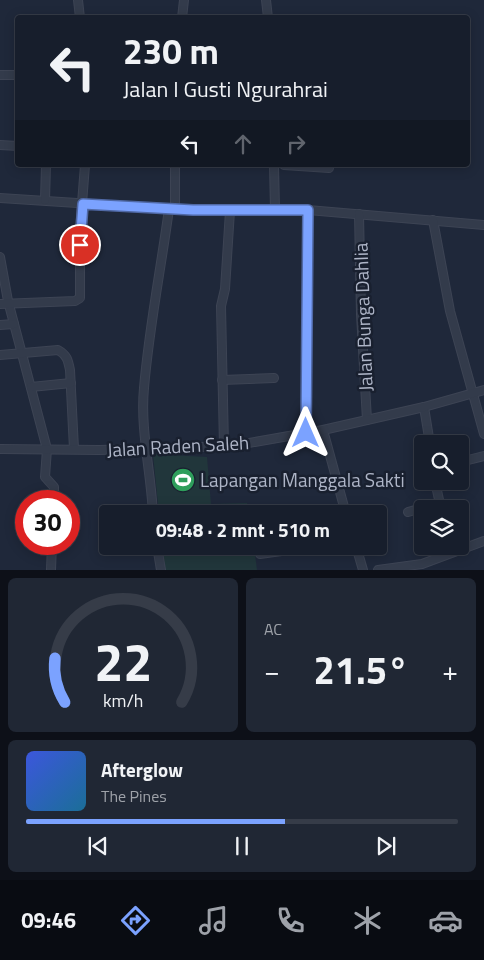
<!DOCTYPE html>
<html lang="id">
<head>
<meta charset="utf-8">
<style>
	body { margin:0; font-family:"Titillium Web",sans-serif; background:#202734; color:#f1f3f6; height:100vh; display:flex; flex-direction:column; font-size:19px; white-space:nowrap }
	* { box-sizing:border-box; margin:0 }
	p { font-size:16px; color:#9ea2a9 }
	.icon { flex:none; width:28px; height:28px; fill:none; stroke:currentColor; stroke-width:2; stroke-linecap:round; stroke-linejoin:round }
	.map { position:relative; height:570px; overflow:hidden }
	.panel { display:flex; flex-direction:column; gap:8px; padding:8px; background:#0d1018; flex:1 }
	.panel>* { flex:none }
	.hud { position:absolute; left:15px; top:15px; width:455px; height:152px; border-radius:5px; box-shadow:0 2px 12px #0003,0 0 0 1px #363c48; background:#171e2c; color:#f1f3f6; overflow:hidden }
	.controls { position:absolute; left:414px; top:435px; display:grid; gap:10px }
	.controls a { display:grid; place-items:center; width:55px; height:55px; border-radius:5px; background:#171e2c; box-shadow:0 2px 12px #0003,0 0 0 1px #363c48; font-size:25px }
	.speed { position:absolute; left:15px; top:490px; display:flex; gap:10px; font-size:25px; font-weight:700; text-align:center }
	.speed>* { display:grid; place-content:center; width:65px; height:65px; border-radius:50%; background:#171e2c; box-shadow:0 2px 12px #0003,0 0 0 1px #363c48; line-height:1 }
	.speed .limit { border:8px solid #d22; background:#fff; color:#111 }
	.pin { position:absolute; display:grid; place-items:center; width:42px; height:42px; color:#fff; margin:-21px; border:2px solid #fff; border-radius:50%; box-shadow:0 1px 5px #0007 }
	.me { position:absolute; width:55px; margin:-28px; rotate:0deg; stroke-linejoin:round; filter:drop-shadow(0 0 4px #0008) }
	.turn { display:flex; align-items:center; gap:18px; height:105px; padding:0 25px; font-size:22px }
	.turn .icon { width:65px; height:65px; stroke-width:2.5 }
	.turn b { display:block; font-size:35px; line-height:42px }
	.lanes { display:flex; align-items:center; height:48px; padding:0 25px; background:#0003; justify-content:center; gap:25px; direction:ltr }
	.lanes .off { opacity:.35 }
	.big { font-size:38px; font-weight:700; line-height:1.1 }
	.panel .widget { flex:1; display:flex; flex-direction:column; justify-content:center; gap:8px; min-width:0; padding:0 18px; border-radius:8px; background:#202734 }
	.panel .dial { align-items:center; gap:0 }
	.dial svg { height:130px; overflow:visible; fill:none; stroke:#363c48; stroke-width:7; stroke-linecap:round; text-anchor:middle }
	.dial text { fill:#f1f3f6; stroke:none }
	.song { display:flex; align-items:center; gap:15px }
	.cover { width:60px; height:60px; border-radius:8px; background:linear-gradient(135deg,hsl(230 70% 55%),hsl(200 70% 35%)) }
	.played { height:5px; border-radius:2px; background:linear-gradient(90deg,#7ba2ff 60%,#363c48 60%) }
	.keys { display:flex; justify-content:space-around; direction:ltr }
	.heat { display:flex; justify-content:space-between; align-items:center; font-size:28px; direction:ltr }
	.panel .tiles { flex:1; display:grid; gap:8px; grid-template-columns:1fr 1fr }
	.widget:last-child { grid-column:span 2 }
	.trip { position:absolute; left:99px; top:505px; width:288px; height:50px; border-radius:5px; background:#171e2c; box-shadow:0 2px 12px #0003,0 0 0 1px #363c48; font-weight:700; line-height:50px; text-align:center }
	.tab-bar { display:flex; height:80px; justify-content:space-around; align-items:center; background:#090c12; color:#9ea2a9 }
	.tab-bar .icon { width:35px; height:35px }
	.tab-bar .active { color:#7ba2ff }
	.tab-bar b { font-size:22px; color:#f1f3f6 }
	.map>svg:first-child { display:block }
</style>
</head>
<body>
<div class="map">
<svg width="484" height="570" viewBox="0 0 484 570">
	<rect width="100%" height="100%" fill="#1f283a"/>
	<!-- green -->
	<g fill="#21363b">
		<path d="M153,454L207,457L211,504L247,503L249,514H159Z"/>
		<path d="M163,546H254L257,570H165Z"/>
	</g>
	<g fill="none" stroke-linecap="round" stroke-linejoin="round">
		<!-- minor casing -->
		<g stroke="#3d4454" stroke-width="10">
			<g id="minor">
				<path d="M78,0L80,18"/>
				<path d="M266,0L268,18"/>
				<path d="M182,18L184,0"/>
				<path d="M0,75H18"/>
				<path d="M0,145L18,146"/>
				<path d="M274,165L275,210"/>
				<path d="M284,165L329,168"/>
				<path d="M0,198L169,209L308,210L484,225"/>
				<path d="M45,200L46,165"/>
				<path d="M175,209V165"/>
				<path d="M359,214L361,314L367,420"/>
				<path d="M433,220L450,311L484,434"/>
				<path d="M0,257L8,301L47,449L45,477L54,487V501"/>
				<path d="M0,304L75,301L80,298V229L85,165"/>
				<path d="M0,325L14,324"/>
				<path d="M0,355L58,350C67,355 68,360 70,370L74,449"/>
				<path d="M222,380L274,378"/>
				<path d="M31,387L71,383"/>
				<path d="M424,407L430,444"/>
				<path d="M323,430L346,514"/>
				<path d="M306,433L308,210"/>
				<path d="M224,447L221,306L225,289L230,211"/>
				<path d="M0,449L99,450L232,446L323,430L424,407L484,390"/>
				<path d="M460,462L484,456"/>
				<path d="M435,481L441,509"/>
				<path d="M408,512L439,503"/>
				<path d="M153,514C151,472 140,429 144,388C149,328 161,268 169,209"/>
				<path d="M157,546L161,570"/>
				<path d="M356,546L363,570"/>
				<path d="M260,554L317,546"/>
				<path d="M51,570L52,544"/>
				<path d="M378,570L422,564L484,541"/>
			</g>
		</g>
		<!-- minor -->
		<use href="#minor" stroke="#333b4b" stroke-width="8"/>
	</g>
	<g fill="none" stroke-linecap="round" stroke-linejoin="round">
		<!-- route casing -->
		<g stroke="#5069a6" stroke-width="12">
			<path id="route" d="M80,245L83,204L193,210H308L306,433"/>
		</g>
		<!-- route -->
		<use href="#route" stroke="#7ba2ff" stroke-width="9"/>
	</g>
	<!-- icons -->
	<defs>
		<g id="stadium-disc" transform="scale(1.25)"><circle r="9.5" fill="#2e9e5b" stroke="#19202f"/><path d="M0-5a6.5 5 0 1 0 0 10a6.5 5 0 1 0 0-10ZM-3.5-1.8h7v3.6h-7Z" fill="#fff"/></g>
	</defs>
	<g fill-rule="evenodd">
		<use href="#stadium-disc" x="183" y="480"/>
	</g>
	<g text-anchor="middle" stroke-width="5" stroke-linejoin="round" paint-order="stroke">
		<!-- street labels -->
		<g font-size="19" fill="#aeb5c7" stroke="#19202f">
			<text transform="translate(363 317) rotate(-92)" y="7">Jalan Bunga Dahlia</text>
			<text transform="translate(178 446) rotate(-3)" y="7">Jalan Raden Saleh</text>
		</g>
		<!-- poi labels -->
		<g font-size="19" fill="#aeb5c7" stroke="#19202f" text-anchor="start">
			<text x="200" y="487">Lapangan Manggala Sakti</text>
		</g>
	</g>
</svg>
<div class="controls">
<a><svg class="icon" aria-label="search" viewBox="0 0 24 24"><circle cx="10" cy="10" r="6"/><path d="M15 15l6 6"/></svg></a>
<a><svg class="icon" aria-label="layers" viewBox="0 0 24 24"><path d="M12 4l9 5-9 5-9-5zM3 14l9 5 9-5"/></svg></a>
</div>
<div class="speed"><div class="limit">30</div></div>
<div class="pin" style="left:80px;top:245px;background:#d93025"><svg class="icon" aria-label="arrive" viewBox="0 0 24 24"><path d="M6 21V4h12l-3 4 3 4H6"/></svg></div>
<svg class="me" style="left:306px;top:433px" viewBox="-20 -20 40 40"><path d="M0-17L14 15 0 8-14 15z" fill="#7ba2ff" stroke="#fff" stroke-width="4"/></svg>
<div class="trip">09:48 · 2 mnt · 510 m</div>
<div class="hud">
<div class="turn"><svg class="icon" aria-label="left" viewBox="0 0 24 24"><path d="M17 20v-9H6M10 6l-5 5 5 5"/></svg><div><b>230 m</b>Jalan I Gusti Ngurahrai</div></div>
<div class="lanes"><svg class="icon" aria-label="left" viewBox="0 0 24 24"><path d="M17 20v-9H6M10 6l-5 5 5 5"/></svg><svg class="icon off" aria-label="ahead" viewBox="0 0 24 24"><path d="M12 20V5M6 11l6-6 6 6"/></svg><svg class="icon off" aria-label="right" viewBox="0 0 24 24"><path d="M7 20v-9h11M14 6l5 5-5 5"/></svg></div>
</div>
</div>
<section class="panel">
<div class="tiles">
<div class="widget dial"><svg viewBox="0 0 100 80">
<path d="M14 69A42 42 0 1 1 86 69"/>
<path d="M14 69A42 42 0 0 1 8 42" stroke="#7ba2ff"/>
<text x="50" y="56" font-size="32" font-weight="700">22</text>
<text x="50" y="72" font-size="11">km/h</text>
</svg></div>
<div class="widget"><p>AC</p>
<div class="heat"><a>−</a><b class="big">21.5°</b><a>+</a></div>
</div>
<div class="widget">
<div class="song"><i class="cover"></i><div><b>Afterglow</b><p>The Pines</p></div></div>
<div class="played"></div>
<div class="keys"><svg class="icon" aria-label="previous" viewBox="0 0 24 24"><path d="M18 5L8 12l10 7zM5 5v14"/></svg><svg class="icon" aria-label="pause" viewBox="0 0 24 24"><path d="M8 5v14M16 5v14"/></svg><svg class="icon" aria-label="next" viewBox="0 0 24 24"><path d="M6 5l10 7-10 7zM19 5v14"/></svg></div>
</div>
</div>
</section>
<nav class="tab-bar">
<b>09:46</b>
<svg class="icon active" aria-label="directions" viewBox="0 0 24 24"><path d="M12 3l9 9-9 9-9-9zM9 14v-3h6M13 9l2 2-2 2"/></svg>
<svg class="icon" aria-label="music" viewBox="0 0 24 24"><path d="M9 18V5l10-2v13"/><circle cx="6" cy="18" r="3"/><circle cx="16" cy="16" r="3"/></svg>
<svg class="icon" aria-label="phone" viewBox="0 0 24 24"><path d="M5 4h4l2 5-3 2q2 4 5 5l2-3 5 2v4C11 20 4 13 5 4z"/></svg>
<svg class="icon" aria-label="climate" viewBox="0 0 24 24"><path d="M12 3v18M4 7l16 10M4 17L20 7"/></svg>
<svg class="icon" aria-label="car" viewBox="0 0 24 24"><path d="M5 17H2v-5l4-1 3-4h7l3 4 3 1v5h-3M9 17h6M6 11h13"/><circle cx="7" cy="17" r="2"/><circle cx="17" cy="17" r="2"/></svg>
</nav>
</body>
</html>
